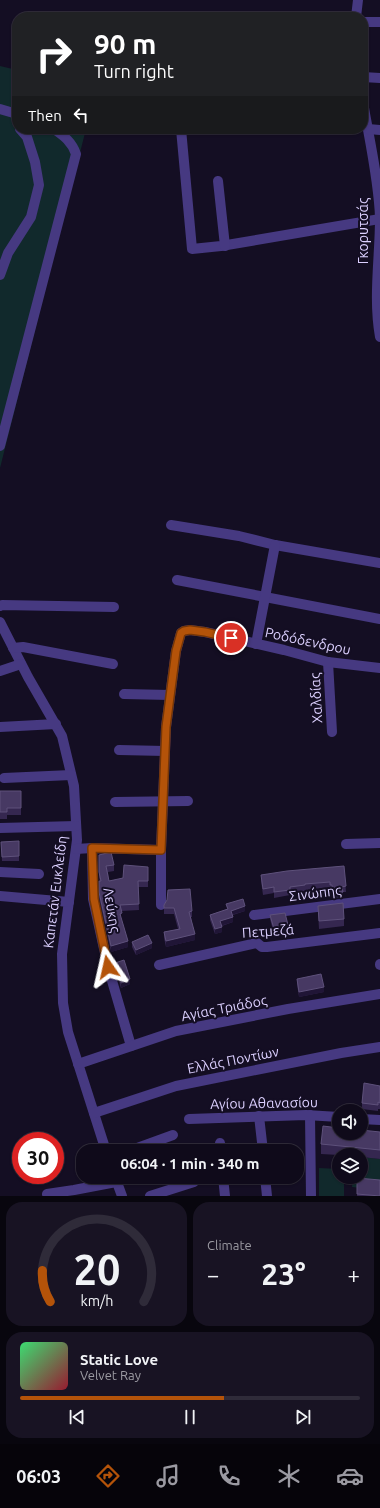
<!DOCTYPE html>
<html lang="en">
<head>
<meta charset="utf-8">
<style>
	body { margin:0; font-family:Ubuntu,sans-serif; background:#181323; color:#f1f3f6; height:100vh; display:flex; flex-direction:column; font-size:15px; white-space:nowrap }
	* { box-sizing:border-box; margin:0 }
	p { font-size:13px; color:#9b9aa2 }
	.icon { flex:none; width:22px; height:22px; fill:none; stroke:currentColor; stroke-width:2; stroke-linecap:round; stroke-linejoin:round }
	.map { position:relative; height:1196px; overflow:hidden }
	.sheet { display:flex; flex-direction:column; gap:6px; padding:6px; background:#08060e; flex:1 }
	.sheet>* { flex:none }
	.guide { position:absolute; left:12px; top:12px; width:356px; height:122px; border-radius:16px; box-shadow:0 1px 3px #0004,0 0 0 1px #2f2b39; background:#202124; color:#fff; overflow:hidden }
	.tools { position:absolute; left:332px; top:1104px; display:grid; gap:8px }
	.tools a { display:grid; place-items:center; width:36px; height:36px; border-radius:50%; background:#0f0a1a; box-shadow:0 1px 3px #0004,0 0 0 1px #2f2b39; font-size:20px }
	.speed { position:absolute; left:12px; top:1132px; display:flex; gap:8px; font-size:20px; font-weight:700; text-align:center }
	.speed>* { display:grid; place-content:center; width:52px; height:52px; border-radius:50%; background:#0f0a1a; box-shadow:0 1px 3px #0004,0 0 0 1px #2f2b39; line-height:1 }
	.speed .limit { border:6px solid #d22; background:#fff; color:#111 }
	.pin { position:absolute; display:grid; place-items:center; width:34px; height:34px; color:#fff; margin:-17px; border:2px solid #fff; border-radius:50%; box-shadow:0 1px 4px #0007 }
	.me { position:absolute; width:44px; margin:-22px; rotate:349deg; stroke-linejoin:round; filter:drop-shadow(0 0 3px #0008) }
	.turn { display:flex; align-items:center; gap:14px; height:84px; padding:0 16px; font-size:18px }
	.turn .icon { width:52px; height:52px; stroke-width:2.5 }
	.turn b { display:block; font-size:28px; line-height:34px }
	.then { display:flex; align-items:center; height:38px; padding:0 16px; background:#0003; gap:8px; font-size:15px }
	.big { font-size:30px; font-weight:600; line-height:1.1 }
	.sheet .card { flex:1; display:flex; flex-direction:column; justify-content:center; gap:6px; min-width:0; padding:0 14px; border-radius:16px; background:#181323 }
	.sheet .dial { align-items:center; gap:0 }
	.dial svg { height:104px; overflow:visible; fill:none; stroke:#2f2b39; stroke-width:7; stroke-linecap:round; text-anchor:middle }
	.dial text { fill:#f1f3f6; stroke:none }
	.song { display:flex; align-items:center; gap:12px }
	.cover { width:48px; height:48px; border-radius:6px; background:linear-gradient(135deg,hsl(140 70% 55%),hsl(350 70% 35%)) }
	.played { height:4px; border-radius:2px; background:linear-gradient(90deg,#b45309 60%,#2f2b39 60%) }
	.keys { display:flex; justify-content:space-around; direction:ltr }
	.heat { display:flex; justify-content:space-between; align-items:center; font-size:22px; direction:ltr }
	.sheet .tiles { flex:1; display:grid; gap:6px; grid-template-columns:1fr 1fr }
	.card:last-child { grid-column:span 2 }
	.trip { position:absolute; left:76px; top:1144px; width:228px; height:40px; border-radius:16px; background:#0f0a1a; box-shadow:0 1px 3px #0004,0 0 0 1px #2f2b39; font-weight:600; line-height:40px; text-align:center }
	.menu { display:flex; height:64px; justify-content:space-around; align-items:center; background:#06040a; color:#9b9aa2 }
	.menu .icon { width:28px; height:28px }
	.menu .current { color:#b45309 }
	.menu b { font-size:18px; color:#f1f3f6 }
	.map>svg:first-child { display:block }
</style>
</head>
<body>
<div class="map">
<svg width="380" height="1196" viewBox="0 0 380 1196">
	<rect width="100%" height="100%" fill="#140e23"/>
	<!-- green -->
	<g fill="#11292c">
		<path d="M0,66L17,70V129H86L0,468Z"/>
		<path d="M361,1157L380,1159V1190L352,1187L353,1177H361Z"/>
		<path d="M319,1168L339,1169V1177H344V1196H319Z"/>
	</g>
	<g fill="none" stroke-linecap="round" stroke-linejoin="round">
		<!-- minor -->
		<g stroke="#463981" stroke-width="10">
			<path d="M356,17L358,0"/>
			<path d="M363,22H380"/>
			<path d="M363,77L380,78"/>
			<path d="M363,102C369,138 379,181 380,218C380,258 373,297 380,337"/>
			<path d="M0,109L17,114"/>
			<path d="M181,129L192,249L221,246L380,219"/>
			<path d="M368,129L380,130"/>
			<path d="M218,181L225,246"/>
			<path d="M0,275L8,253L31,217L39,185L35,162L27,137L20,129"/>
			<path d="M0,446L76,154C72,142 64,136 54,129"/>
			<path d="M171,525L239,536L275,545L380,563"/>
			<path d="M177,580L380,619"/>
			<path d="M0,606L2,605L114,607"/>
			<path d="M0,622L28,677L62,736L74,786L77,840L62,954L63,1003L68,1032L106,1151"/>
			<path d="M256,644L275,545"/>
			<path d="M13,648L23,647L113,664"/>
			<path d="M328,662L332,732"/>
			<path d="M0,671L21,664"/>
			<path d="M124,694L170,695"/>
			<path d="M0,727L56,724"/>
			<path d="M119,750L165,751"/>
			<path d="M4,778L71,775"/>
			<path d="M115,802L188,801"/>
			<path d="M0,828L76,826"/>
			<path d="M346,844L380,843"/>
			<path d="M92,848L93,899L108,967L131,1046"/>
			<path d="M76,849L92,848L161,850"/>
			<path d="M0,872L39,874"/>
			<path d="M0,896L69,902"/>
			<path d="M161,905V850L166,727L176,651L181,633L184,631L190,630L205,632L284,650L328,662L380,668"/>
			<path d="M254,915L380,899"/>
			<path d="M380,964V965"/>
			<path d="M159,965L257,943L262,947H267L380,933"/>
			<path d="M78,1064L176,1031L288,1009L380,994"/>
			<path d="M94,1113L176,1086L341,1053L380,1047"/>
			<path d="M310,1115L311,1196"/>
			<path d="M259,1116L263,1151"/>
			<path d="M189,1119L306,1115L339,1117"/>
			<path d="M361,1119L380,1120"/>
			<path d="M220,1143L221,1151"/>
			<path d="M129,1151L173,1135"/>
			<path d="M115,1177L122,1196"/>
			<path d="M223,1177L225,1196"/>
			<path d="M265,1177L267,1196"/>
			<path d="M47,1194L74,1190L116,1182"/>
			<path d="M150,1196L194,1182"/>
		</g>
	</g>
	<!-- wall -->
	<g fill="#352750">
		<path d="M0,791H21V815H7V819H0Z"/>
		<path d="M1,842L19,856V861H2Z"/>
		<path d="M99,855L114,865V871L108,872L109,881L148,873V887H138L139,910L121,911V920L128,947L111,952L99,898L100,881L99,878Z"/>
		<path d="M344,866L346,892H343V897L333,898L332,891H330V887L305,890V891L290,893V895L274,898V893L263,895L261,881V875Z"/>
		<path d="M226,904L245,911L233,915V922L222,926V932L215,934L210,920V915L227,909Z"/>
		<path d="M164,905L192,911V917H191L195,940L166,947L164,938V932L178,929L174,914H164Z"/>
		<path d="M318,906L344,919V926L319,929L318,913Z"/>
		<path d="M270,915L288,930L274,934L270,919Z"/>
		<path d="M132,942L152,948L136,955L132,947Z"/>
		<path d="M115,963L130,984L121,988L115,968Z"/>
		<path d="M297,979L324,992L299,997L297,984Z"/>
		<path d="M380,1086V1109H378V1111L362,1109V1103Z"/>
		<path d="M380,1132V1159L361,1157V1155H339L321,1154V1144Z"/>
		<path d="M357,1178L380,1196H357Z"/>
	</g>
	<!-- shaded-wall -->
	<g fill="#201536">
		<path d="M245,906V911L231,915V911Z"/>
		<path d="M233,917V922L220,926V921Z"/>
		<path d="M288,925V930L274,934V929Z"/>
		<path d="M222,927V932L215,934V929Z"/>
		<path d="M195,934V940L166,947V941Z"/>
		<path d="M128,941V947L111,952V946Z"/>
		<path d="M152,943V948L136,955V950Z"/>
		<path d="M130,979V984L121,988V983Z"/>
		<path d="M324,987V992L299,997V992Z"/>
	</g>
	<!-- building -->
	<g fill="#473963" stroke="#5e517b">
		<path d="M0,791H21V808H7V812H0Z"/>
		<path d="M19,841V856L2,857L1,842Z"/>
		<path d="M111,852L114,865L106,866L109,881L123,878L124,865L148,867V881H138L139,904L120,905L122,913L120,914L128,941L111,946L99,892V881H101L99,872V855Z"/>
		<path d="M344,866L346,886L342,887L343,892L333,893L332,885H330V882L305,884V885L290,887V890L274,892V887L263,889L261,875L287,871Z"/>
		<path d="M190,889L192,911L189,912L195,934L166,941L164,932L180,929L174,908H164V905L167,900L168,890Z"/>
		<path d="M243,899L245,906L231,911L233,917L220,921L222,927L215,929L210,915L228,909L226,904Z"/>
		<path d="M343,903L344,919L319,921L318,906Z"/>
		<path d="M285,913L288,925L274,929L270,915Z"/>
		<path d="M148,935L152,943L136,950L132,942Z"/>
		<path d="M124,960L130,979L121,983L115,963Z"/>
		<path d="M321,974L324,987L299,992L297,979Z"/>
		<path d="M364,1083L380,1086V1103L378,1102V1105L362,1103Z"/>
		<path d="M323,1126L339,1128V1133H361V1130L380,1132V1150L321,1144Z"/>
		<path d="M357,1178L380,1180V1196L357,1194Z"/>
	</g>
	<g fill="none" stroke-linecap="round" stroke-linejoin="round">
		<!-- route casing -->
		<g stroke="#753606" stroke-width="10">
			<path id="route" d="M108,967L94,899L92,848L161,850L166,727L176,651L181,633L184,631L190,630L205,632L231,638"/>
		</g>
		<!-- route -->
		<use href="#route" stroke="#b45309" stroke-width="7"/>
	</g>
	<g text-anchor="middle" stroke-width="4" stroke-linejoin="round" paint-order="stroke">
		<!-- street labels -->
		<g font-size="14" fill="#dcd0ff" stroke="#140e23">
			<text transform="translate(363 231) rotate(-90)" y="5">Γκορυτσάς</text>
			<text transform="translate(308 641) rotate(12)" y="5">Ροδόδενδρου</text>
			<text transform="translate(316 698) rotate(-93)" y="5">Χαλδίας</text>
			<text transform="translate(55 892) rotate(-83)" y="5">Καπετάν Ευκλείδη</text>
			<text transform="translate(315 893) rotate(-7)" y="5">Σινώπης</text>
			<text transform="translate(112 910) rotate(80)" y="5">Λεύκης</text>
			<text transform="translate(268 931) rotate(-4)" y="5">Πετμεζά</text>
			<text transform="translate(224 1008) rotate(-11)" y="5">Αγίας Τριάδος</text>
			<text transform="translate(233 1060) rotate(-11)" y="5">Ελλάς Ποντίων</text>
			<text transform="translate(264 1103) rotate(-1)" y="5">Αγίου Αθανασίου</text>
		</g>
	</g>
</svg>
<div class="tools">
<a><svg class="icon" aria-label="sound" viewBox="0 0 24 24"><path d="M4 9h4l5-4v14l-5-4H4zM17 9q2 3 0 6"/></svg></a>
<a><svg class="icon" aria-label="layers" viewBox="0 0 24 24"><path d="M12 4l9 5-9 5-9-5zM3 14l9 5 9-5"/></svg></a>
</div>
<div class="speed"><div class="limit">30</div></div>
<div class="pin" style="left:231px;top:638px;background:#d93025"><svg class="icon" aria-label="arrive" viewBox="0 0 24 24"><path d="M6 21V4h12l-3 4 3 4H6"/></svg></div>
<svg class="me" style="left:108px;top:967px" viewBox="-20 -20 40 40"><path d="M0-17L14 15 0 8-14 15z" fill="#b45309" stroke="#fff" stroke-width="4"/></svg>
<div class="trip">06:04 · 1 min · 340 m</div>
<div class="guide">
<div class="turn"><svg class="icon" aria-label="right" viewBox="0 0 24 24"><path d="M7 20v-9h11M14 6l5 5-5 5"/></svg><div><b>90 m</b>Turn right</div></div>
<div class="then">Then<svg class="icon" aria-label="left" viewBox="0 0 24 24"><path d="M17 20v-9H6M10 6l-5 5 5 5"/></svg></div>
</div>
</div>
<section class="sheet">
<div class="tiles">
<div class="card dial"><svg viewBox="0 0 100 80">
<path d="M14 69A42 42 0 1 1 86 69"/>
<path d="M14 69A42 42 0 0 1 8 45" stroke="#b45309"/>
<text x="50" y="56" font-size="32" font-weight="700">20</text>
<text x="50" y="72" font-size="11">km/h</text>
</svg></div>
<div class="card"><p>Climate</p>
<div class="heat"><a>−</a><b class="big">23°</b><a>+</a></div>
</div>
<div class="card">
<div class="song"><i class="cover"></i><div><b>Static Love</b><p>Velvet Ray</p></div></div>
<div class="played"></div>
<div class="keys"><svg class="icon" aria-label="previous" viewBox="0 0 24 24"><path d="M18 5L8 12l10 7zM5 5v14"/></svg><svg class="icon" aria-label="pause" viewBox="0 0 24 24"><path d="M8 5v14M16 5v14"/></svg><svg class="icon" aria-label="next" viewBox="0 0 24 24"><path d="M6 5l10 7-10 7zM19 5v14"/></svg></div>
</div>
</div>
</section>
<nav class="menu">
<b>06:03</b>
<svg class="icon current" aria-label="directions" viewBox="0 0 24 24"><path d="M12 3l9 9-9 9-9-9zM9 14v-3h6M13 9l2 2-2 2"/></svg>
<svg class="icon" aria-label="music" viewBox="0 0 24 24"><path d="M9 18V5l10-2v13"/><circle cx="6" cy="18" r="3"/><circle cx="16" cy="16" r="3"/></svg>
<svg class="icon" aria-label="phone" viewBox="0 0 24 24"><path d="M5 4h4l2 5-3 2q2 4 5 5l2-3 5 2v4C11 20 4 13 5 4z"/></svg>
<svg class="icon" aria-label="climate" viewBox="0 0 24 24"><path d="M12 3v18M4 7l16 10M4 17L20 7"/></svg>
<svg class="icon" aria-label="car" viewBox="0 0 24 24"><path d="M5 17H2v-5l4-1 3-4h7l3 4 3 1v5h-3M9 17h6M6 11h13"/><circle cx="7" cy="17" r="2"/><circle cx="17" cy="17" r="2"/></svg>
</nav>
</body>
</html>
